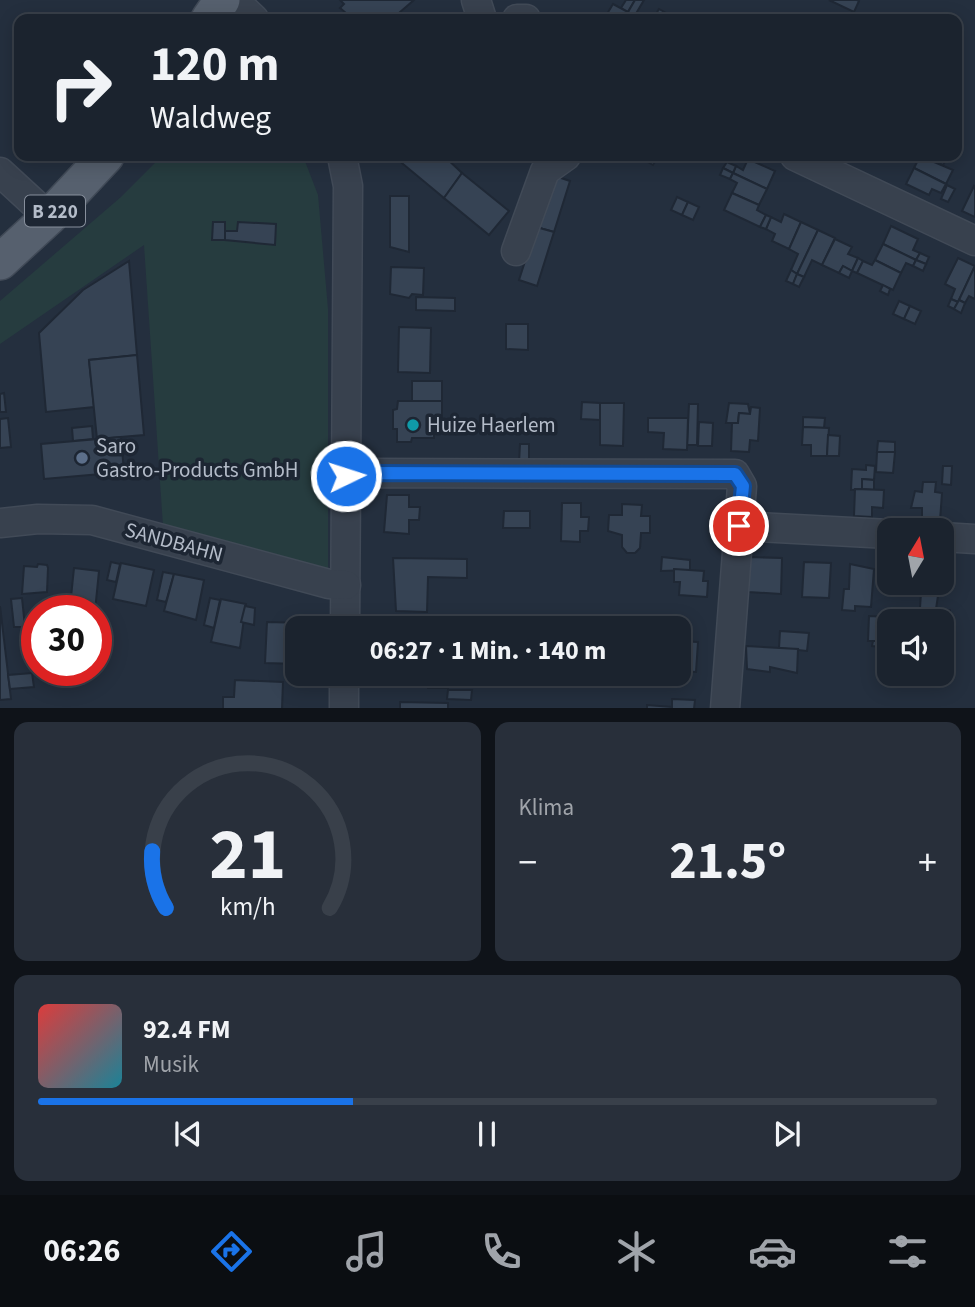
<!DOCTYPE html>
<html lang="de">
<head>
<meta charset="utf-8">
<style>
	body { margin:0; font-family:"Source Sans 3",sans-serif; background:#282f3a; color:#f1f3f6; height:100vh; display:flex; flex-direction:column; font-size:26px; white-space:nowrap }
	* { box-sizing:border-box; margin:0 }
	p { font-size:23px; color:#a0a4aa }
	.icon { flex:none; width:38px; height:38px; fill:none; stroke:currentColor; stroke-width:2; stroke-linecap:round; stroke-linejoin:round }
	.map { position:relative; height:708px; overflow:hidden }
	.panel { display:flex; flex-direction:column; gap:14px; padding:14px; background:#0f1319; flex:1 }
	.panel>* { flex:none }
	.guide { position:absolute; left:14px; top:14px; width:948px; height:147px; border-radius:14px; box-shadow:0 4px 18px #0003,0 0 0 2px #39404a; background:#1b232e; color:#f1f3f6; overflow:hidden }
	.needle { width:46px; rotate:10deg }
	.controls { position:absolute; left:877px; top:518px; display:grid; gap:14px }
	.controls a { display:grid; place-items:center; width:77px; height:77px; border-radius:14px; background:#1b232e; box-shadow:0 4px 18px #0003,0 0 0 2px #39404a; font-size:35px }
	.speed { position:absolute; left:21px; top:595px; display:flex; gap:14px; font-size:35px; font-weight:700; text-align:center }
	.speed>* { display:grid; place-content:center; width:91px; height:91px; border-radius:50%; background:#1b232e; box-shadow:0 4px 18px #0003,0 0 0 2px #39404a; line-height:1 }
	.speed .limit { border:10px solid #d22; background:#fff; color:#111 }
	.pin { position:absolute; display:grid; place-items:center; width:60px; height:60px; color:#fff; margin:-30px; border:4px solid #fff; border-radius:50%; box-shadow:0 2px 7px #0007 }
	.me { position:absolute; width:77px; margin:-38px; rotate:86deg; stroke-linejoin:round; filter:drop-shadow(0 0 5px #0008) }
	.turn { display:flex; align-items:center; gap:24px; height:147px; padding:0 21px; font-size:32px }
	.turn .icon { width:91px; height:91px; stroke-width:2.5 }
	.turn b { display:block; font-size:49px; line-height:60px }
	.big { font-size:52px; font-weight:700; line-height:1.1 }
	.panel .card { flex:1; display:flex; flex-direction:column; justify-content:center; gap:10px; min-width:0; padding:0 24px; border-radius:14px; background:#282f3a }
	.panel .dial { align-items:center; gap:0 }
	.dial svg { height:182px; overflow:visible; fill:none; stroke:#39404a; stroke-width:7; stroke-linecap:round; text-anchor:middle }
	.dial text { fill:#f1f3f6; stroke:none }
	.song { display:flex; align-items:center; gap:21px }
	.cover { width:84px; height:84px; border-radius:10px; background:linear-gradient(135deg,hsl(0 70% 55%),hsl(190 70% 35%)) }
	.played { height:7px; border-radius:4px; background:linear-gradient(90deg,#1a73e8 35%,#39404a 35%) }
	.keys { display:flex; justify-content:space-around; direction:ltr }
	.heat { display:flex; justify-content:space-between; align-items:center; font-size:38px; direction:ltr }
	.panel .tiles { flex:1; display:grid; gap:14px; grid-template-columns:1fr 1fr }
	.card:last-child { grid-column:span 2 }
	.trip { position:absolute; left:285px; top:616px; width:406px; height:70px; border-radius:14px; background:#1b232e; box-shadow:0 4px 18px #0003,0 0 0 2px #39404a; font-weight:700; line-height:70px; text-align:center }
	.tab-bar { display:flex; height:112px; justify-content:space-around; align-items:center; background:#0b0e12; color:#a0a4aa }
	.tab-bar .icon { width:49px; height:49px }
	.tab-bar .active { color:#1a73e8 }
	.tab-bar b { font-size:32px; color:#f1f3f6 }
	.map>svg:first-child { display:block }
</style>
</head>
<body>
<div class="map">
<svg width="975" height="709" viewBox="0 0 975 709">
	<rect width="100%" height="100%" fill="#242f3e"/>
	<!-- green -->
	<path fill="#263c3f" d="M162,156H303L318,195L328,309V571L163,526L144,245L0,344V301L121,197Z"/>
	<!-- building -->
	<g fill="#364354" stroke="#1f2835" stroke-width="2">
		<path d="M340,0H414L392,19H353L340,8L344,4Z"/>
		<path d="M626,0H635L628,12L621,8Z"/>
		<path d="M635,0H644L634,17L628,12Z"/>
		<path d="M829,0H857L859,1L854,12Z"/>
		<path d="M613,4L628,12L623,19H604Z"/>
		<path d="M659,9L666,13L663,19H653Z"/>
		<path d="M628,12L634,17L639,19H623Z"/>
		<path d="M400,156H444L462,173L444,198L397,159Z"/>
		<path d="M650,156H658L653,165L646,161Z"/>
		<path d="M920,156L953,170L946,184L914,168Z"/>
		<path d="M924,156H948L943,165Z"/>
		<path d="M748,159L775,171L767,189L733,173L736,166L743,170Z"/>
		<path d="M727,162L736,166L733,173L723,168Z"/>
		<path d="M723,168L733,173L730,179L720,175Z"/>
		<path d="M914,168L946,184L941,193L932,189L929,195L906,184Z"/>
		<path d="M462,173L509,211L489,235L444,198Z"/>
		<path d="M733,173L767,189L759,205L732,193L737,183L730,179Z"/>
		<path d="M552,175L570,181L554,232L536,227Z"/>
		<path d="M947,185L955,189L948,202L941,199Z"/>
		<path d="M974,186L975,187V217L962,211Z"/>
		<path d="M732,193L759,205L757,210L766,215L760,227L724,210Z"/>
		<path d="M390,196H409V252L390,247Z"/>
		<path d="M677,197L688,202L682,215L671,210Z"/>
		<path d="M688,202L699,207L693,220L682,215Z"/>
		<path d="M784,214L801,222L789,249L772,241L775,234L766,229L771,217L781,222Z"/>
		<path d="M766,215L771,217L766,229L760,227Z"/>
		<path d="M213,222H225V240H212Z"/>
		<path d="M238,222L276,224L275,245L225,240V231H237Z"/>
		<path d="M801,222L818,230L797,274L791,270L798,254L789,249Z"/>
		<path d="M891,226L918,239L913,250L920,253L916,260L883,244Z"/>
		<path d="M536,227L554,232L537,286L519,280Z"/>
		<path d="M818,230L835,238L822,265L812,260L804,277L797,274Z"/>
		<path d="M835,239L852,247L848,254L858,258L852,271L843,266L839,273L822,265Z"/>
		<path d="M883,244L916,260L913,266L906,263L901,273L875,260Z"/>
		<path d="M920,253L929,257L926,264L916,260Z"/>
		<path d="M858,258L863,261L857,273L852,271Z"/>
		<path d="M958,258L975,266L958,302L951,299L955,289L945,284Z"/>
		<path d="M875,260L901,273L893,290L857,273L863,261L872,265Z"/>
		<path d="M916,260L926,264L923,271L913,266Z"/>
		<path d="M129,261L137,355L89,360L94,407L46,412L39,333L83,290Z"/>
		<path d="M843,266L852,271L849,278L839,273Z"/>
		<path d="M975,266V299L969,296L965,303L959,300Z"/>
		<path d="M391,267L424,268L423,295L412,294L409,298L390,294Z"/>
		<path d="M791,270L797,274L793,284L786,281Z"/>
		<path d="M797,274L804,277L799,287L793,284Z"/>
		<path d="M883,285L890,289L888,295L880,291Z"/>
		<path d="M416,297L455,298V311L416,310Z"/>
		<path d="M951,299L958,302L954,309L948,306Z"/>
		<path d="M959,300L965,303L961,313L954,309Z"/>
		<path d="M899,301L910,306L904,319L893,314Z"/>
		<path d="M910,306L921,311L915,324L904,319Z"/>
		<path d="M506,324H528V350L506,349Z"/>
		<path d="M399,327L431,328L430,373L398,372Z"/>
		<path d="M137,355L144,435L97,439L89,360Z"/>
		<rect x="412" y="381" width="30" height="20"/>
		<path d="M4,393L6,412H0V394Z"/>
		<path d="M398,401H442V420H434V438H412L411,442H397V429H393V410L397,409Z"/>
		<path d="M582,402L600,403V420L581,419Z"/>
		<path d="M600,403H624L623,446L600,445Z"/>
		<path d="M729,403L748,404L750,414L739,413L738,423H726Z"/>
		<path d="M689,404H698L697,445H687Z"/>
		<path d="M751,407L760,408L758,441L750,440L749,452L731,451L732,423H738L739,413L750,414Z"/>
		<path d="M803,417L825,418L824,428L803,427Z"/>
		<path d="M8,418L11,447L0,448V419Z"/>
		<path d="M648,418H688L687,450L663,449L664,433L648,432Z"/>
		<path d="M699,422L713,423L712,446H698Z"/>
		<path d="M92,426L93,439L73,441L72,428Z"/>
		<path d="M803,427L829,428L827,456H811V445H802Z"/>
		<path d="M828,435L840,436L839,456H827Z"/>
		<path d="M121,437L124,472L44,479L41,444Z"/>
		<path d="M878,441L895,442V452H877Z"/>
		<path d="M520,444H529V463H519Z"/>
		<path d="M877,452H895L893,473L876,472Z"/>
		<path d="M866,465L875,466L874,480L862,479V489L851,490L852,469L866,470Z"/>
		<path d="M943,466H952L951,485L942,484Z"/>
		<path d="M862,479L874,480V490L862,489Z"/>
		<path d="M923,482H936L935,492L942,493L940,521L922,520V508H911L915,491L922,492Z"/>
		<path d="M855,489L884,490L883,508L872,507V517L854,516Z"/>
		<path d="M387,495H409V507H420L419,520H409V534L384,532Z"/>
		<path d="M562,503H581V517H589L588,531H580V542L561,541Z"/>
		<path d="M622,504L642,505L641,516H650V533H641L640,548L635,553H627L622,547V535L608,531L609,515H622Z"/>
		<path d="M504,511H530V528H503Z"/>
		<path d="M662,557L690,560V570L661,571Z"/>
		<path d="M750,557L782,558L781,594L748,592Z"/>
		<path d="M393,558L467,559V578L428,577L427,612L396,611Z"/>
		<path d="M111,562L120,564L116,582L107,580Z"/>
		<path d="M804,562L831,563L829,598L802,597Z"/>
		<path d="M121,563L154,570L146,606L113,599Z"/>
		<path d="M38,564L47,565L48,568L47,592L22,594L24,566L37,567Z"/>
		<path d="M850,564L874,569L871,607L855,606V611L842,610L844,589H849Z"/>
		<path d="M74,568L99,571L95,611H79L80,598L71,597Z"/>
		<path d="M674,569L704,571L703,581H708L707,597L679,595L680,582H674Z"/>
		<path d="M163,572L174,574L166,602L157,600Z"/>
		<path d="M174,574L204,580L196,620L164,611Z"/>
		<path d="M913,583H940L936,609L920,608L921,593H913Z"/>
		<path d="M22,598L25,627H14L11,599Z"/>
		<path d="M210,598L220,600L214,628L204,625Z"/>
		<path d="M221,599L246,604L240,648L211,642Z"/>
		<path d="M0,606L11,699L0,700Z"/>
		<path d="M245,606L255,608L254,625L241,622Z"/>
		<path d="M939,610H950L949,645L942,644Z"/>
		<path d="M656,615H675L674,628H656Z"/>
		<path d="M869,616L888,617V641H868Z"/>
		<path d="M267,622L305,623L304,628H298V664L265,663Z"/>
		<path d="M780,631L809,633L807,651L779,648Z"/>
		<path d="M679,641L698,642L696,672L679,671Z"/>
		<path d="M873,641H882V647L872,646Z"/>
		<path d="M746,646L798,649L797,673L770,667V672L747,669Z"/>
		<path d="M32,673L34,687L10,689L8,675Z"/>
		<rect x="428" y="677" width="20" height="11"/>
		<path d="M235,680L283,682L282,709H223V697H234Z"/>
		<path d="M448,690H472L471,700L447,699Z"/>
		<path d="M672,699L695,700L694,709H647V705L672,707Z"/>
		<path d="M400,702L448,703V709H400Z"/>
	</g>
	<g fill="none" stroke-linecap="round" stroke-linejoin="round">
		<!-- minor casing -->
		<g stroke="#414a57" stroke-width="31">
			<g id="minor">
				<path d="M234,0L254,19"/>
				<path d="M476,0L482,19"/>
				<path d="M517,19H526"/>
				<path d="M342,156L348,186L345,628"/>
				<path d="M795,156L975,241"/>
				<path d="M0,172L49,217"/>
				<path d="M516,251L545,171L566,156"/>
				<path d="M346,476L367,473L735,474L742,486L739,526L889,534"/>
				<path d="M0,523L38,519L92,520L329,584L346,585"/>
				<path d="M942,537L975,539"/>
				<path d="M344,709V674"/>
				<path d="M725,709L739,526"/>
			</g>
		</g>
		<!-- major casing -->
		<g stroke="#414a57" stroke-width="38">
			<g id="major">
				<path d="M209,19L222,0"/>
				<path d="M0,262L49,217L106,156"/>
			</g>
		</g>
		<!-- minor -->
		<use href="#minor" stroke="#38414e" stroke-width="28"/>
		<!-- major -->
		<use href="#major" stroke="#56606e" stroke-width="35"/>
	</g>
	<g fill="none" stroke-linecap="round" stroke-linejoin="round">
		<!-- route casing -->
		<g stroke="#114b97" stroke-width="18">
			<path id="route" d="M346,476L367,473L735,474L743,486L739,526"/>
		</g>
		<!-- route -->
		<use href="#route" stroke="#1a73e8" stroke-width="12"/>
	</g>
	<!-- markers -->
	<circle fill="#0f9aa8" stroke="#1d2633" stroke-width="2.5" cx="413" cy="425" r="7"/>
	<circle fill="#5c6f8a" stroke="#1d2633" stroke-width="2.5" cx="82" cy="458" r="7"/>
	<g text-anchor="middle" stroke-width="7" stroke-linejoin="round" paint-order="stroke">
		<!-- shield labels -->
		<rect fill="#1d2633" stroke="#878f9c" stroke-width="2" x="25" y="195.5" width="60" height="31" rx="5"/>
		<g font-size="19" font-weight="bold" fill="#b4bcc9">
			<text x="55" y="218">B 220</text>
		</g>
		<!-- poi labels -->
		<g font-size="21" fill="#b4bcc9" stroke="#1d2633" text-anchor="start">
			<text x="427" y="432">Huize Haerlem</text>
			<text x="96" y="453">Saro<tspan x="96" dy="24">Gastro-Products GmbH</tspan></text>
		</g>
		<!-- street labels -->
		<g font-size="21" fill="#b4bcc9" stroke="#1d2633">
			<text transform="translate(174 542) rotate(15)" y="7">SANDBAHN</text>
		</g>
	</g>
</svg>
<div class="controls">
<a><svg class="needle" viewBox="-14 -14 28 28"><path d="M0-13l5 13h-10z" fill="#e53935"/><path d="M0 13l5-13h-10z" fill="#a0a4aa"/></svg></a>
<a><svg class="icon" aria-label="sound" viewBox="0 0 24 24"><path d="M4 9h4l5-4v14l-5-4H4zM17 9q2 3 0 6"/></svg></a>
</div>
<div class="speed"><div class="limit">30</div></div>
<div class="pin" style="left:739px;top:526px;background:#d93025"><svg class="icon" aria-label="arrive" viewBox="0 0 24 24"><path d="M6 21V4h12l-3 4 3 4H6"/></svg></div>
<svg class="me" style="left:346px;top:476px" viewBox="-20 -20 40 40"><circle r="17" fill="#1a73e8" stroke="#fff" stroke-width="3"/><path d="M0-11L8 9 0 5-8 9z" fill="#fff"/></svg>
<div class="trip">06:27 · 1 Min. · 140 m</div>
<div class="guide">
<div class="turn"><svg class="icon" aria-label="right" viewBox="0 0 24 24"><path d="M7 20v-9h11M14 6l5 5-5 5"/></svg><div><b>120 m</b>Waldweg</div></div>
</div>
</div>
<section class="panel">
<div class="tiles">
<div class="card dial"><svg viewBox="0 0 100 80">
<path d="M14 69A42 42 0 1 1 86 69"/>
<path d="M14 69A42 42 0 0 1 8 44" stroke="#1a73e8"/>
<text x="50" y="56" font-size="32" font-weight="700">21</text>
<text x="50" y="72" font-size="11">km/h</text>
</svg></div>
<div class="card"><p>Klima</p>
<div class="heat"><a>−</a><b class="big">21.5°</b><a>+</a></div>
</div>
<div class="card">
<div class="song"><i class="cover"></i><div><b>92.4 FM</b><p>Musik</p></div></div>
<div class="played"></div>
<div class="keys"><svg class="icon" aria-label="previous" viewBox="0 0 24 24"><path d="M18 5L8 12l10 7zM5 5v14"/></svg><svg class="icon" aria-label="pause" viewBox="0 0 24 24"><path d="M8 5v14M16 5v14"/></svg><svg class="icon" aria-label="next" viewBox="0 0 24 24"><path d="M6 5l10 7-10 7zM19 5v14"/></svg></div>
</div>
</div>
</section>
<nav class="tab-bar">
<b>06:26</b>
<svg class="icon active" aria-label="directions" viewBox="0 0 24 24"><path d="M12 3l9 9-9 9-9-9zM9 14v-3h6M13 9l2 2-2 2"/></svg>
<svg class="icon" aria-label="music" viewBox="0 0 24 24"><path d="M9 18V5l10-2v13"/><circle cx="6" cy="18" r="3"/><circle cx="16" cy="16" r="3"/></svg>
<svg class="icon" aria-label="phone" viewBox="0 0 24 24"><path d="M5 4h4l2 5-3 2q2 4 5 5l2-3 5 2v4C11 20 4 13 5 4z"/></svg>
<svg class="icon" aria-label="climate" viewBox="0 0 24 24"><path d="M12 3v18M4 7l16 10M4 17L20 7"/></svg>
<svg class="icon" aria-label="car" viewBox="0 0 24 24"><path d="M5 17H2v-5l4-1 3-4h7l3 4 3 1v5h-3M9 17h6M6 11h13"/><circle cx="7" cy="17" r="2"/><circle cx="17" cy="17" r="2"/></svg>
<svg class="icon" aria-label="filters" viewBox="0 0 24 24"><path d="M4 7h16M4 17h16"/><circle cx="9" cy="7" r="2"/><circle cx="15" cy="17" r="2"/></svg>
</nav>
</body>
</html>
